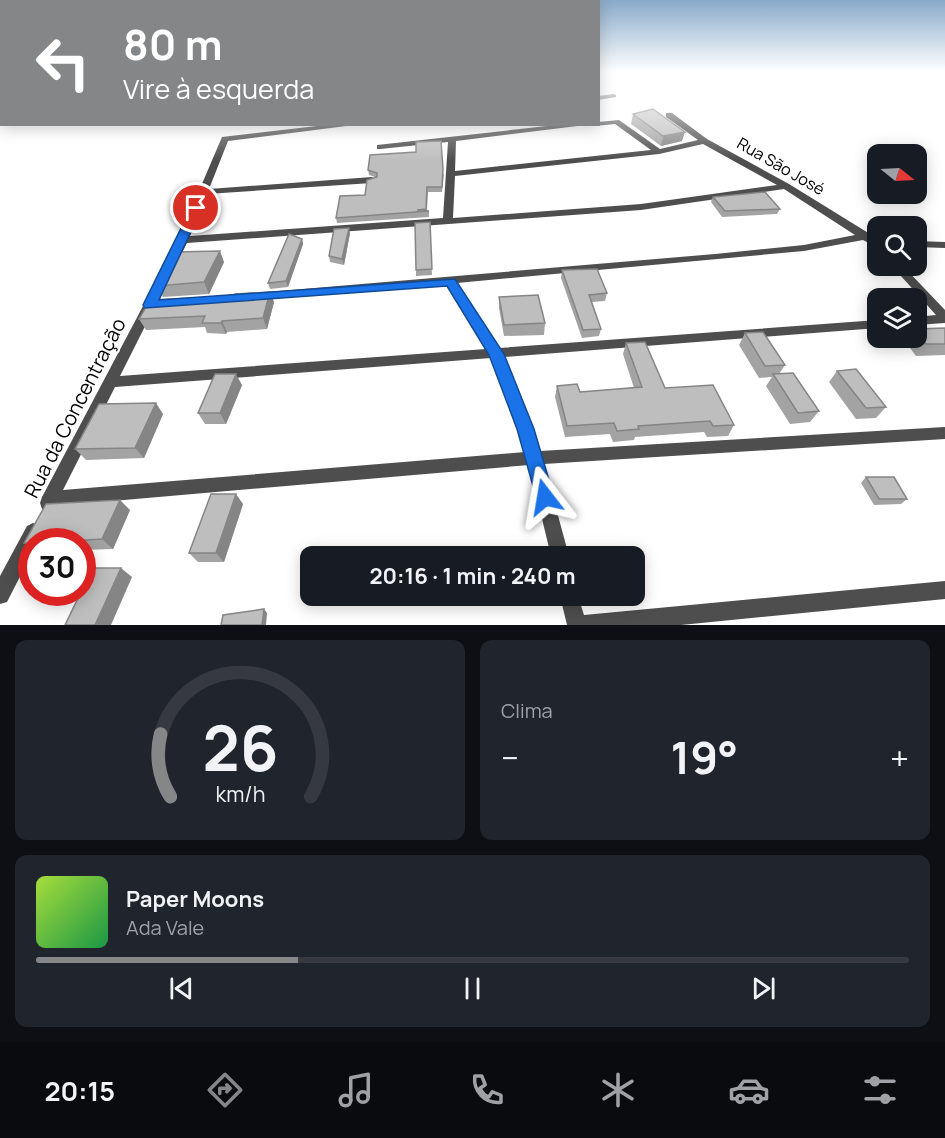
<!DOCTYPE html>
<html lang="pt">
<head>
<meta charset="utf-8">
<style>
	body { margin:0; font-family:Manrope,sans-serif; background:#20242c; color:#f1f3f6; height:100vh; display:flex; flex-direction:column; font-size:22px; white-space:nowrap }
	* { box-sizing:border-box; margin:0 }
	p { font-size:20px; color:#9ea1a6 }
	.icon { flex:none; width:33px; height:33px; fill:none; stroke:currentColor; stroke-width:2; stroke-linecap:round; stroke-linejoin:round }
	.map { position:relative; height:625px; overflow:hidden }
	.details { display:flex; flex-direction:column; gap:15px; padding:15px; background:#0d0f14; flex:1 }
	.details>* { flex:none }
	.hud { position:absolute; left:0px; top:0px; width:600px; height:126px; box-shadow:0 3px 15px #0003; background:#858687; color:#fff; overflow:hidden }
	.needle { width:39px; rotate:108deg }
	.controls { position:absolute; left:867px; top:144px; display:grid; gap:12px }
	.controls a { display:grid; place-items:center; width:60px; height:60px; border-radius:12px; background:#171b24; box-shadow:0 3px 15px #0003; font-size:30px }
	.speed { position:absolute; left:18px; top:528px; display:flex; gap:12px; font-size:30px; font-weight:700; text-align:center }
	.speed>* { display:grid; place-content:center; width:78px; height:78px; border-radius:50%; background:#171b24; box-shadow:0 3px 15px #0003; line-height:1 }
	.speed .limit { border:9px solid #d22; background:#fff; color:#111 }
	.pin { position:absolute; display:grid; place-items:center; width:51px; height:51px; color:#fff; margin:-26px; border:3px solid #fff; border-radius:50%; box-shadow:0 2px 6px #0007 }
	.me { position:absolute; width:66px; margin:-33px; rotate:346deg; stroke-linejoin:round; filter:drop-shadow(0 0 4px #0008) }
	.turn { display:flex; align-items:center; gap:21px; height:126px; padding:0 24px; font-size:27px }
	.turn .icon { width:78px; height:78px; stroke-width:2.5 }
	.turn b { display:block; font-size:42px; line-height:51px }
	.big { font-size:45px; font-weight:700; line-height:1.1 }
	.details .tile { flex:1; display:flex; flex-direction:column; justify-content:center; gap:9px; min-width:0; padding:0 21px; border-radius:12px; background:#20242c }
	.details .dial { align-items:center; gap:0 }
	.dial svg { height:156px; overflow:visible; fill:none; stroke:#363941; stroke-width:7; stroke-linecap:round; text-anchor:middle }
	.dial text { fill:#f1f3f6; stroke:none }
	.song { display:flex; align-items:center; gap:18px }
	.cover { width:72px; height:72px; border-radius:9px; background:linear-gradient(135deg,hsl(80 70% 55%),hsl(140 70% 35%)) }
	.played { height:6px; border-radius:3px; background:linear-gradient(90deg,#858687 30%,#363941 30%) }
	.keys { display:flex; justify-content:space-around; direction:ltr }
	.heat { display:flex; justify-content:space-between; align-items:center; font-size:33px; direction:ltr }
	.details .tiles { flex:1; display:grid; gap:15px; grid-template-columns:1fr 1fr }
	.tile:last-child { grid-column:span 2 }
	.trip { position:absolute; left:300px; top:546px; width:345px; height:60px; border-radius:12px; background:#171b24; box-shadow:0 3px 15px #0003; font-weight:700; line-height:60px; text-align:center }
	.tabs { display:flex; height:96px; justify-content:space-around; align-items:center; background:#090b0e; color:#9ea1a6 }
	.tabs .icon { width:42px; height:42px }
	.tabs .active { color:#858687 }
	.tabs b { font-size:27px; color:#f1f3f6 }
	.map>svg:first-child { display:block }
</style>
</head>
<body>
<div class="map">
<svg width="945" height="625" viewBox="0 0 945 625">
	<rect width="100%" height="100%" fill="#fff"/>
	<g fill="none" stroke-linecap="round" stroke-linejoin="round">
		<!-- street -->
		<g fill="#4e4e4e" fill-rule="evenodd">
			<path d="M614,94L616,95V97L598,100V96Z"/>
			<path d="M666,113H672L707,139L789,184L870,234L878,240V248L863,240L804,251L457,283L499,348L878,320V328L504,357L540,451L945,427V439L544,464L569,556H551L529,465L55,506L48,511L42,509L40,503L42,497L178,240L222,137L334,124H362L228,141L209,189L372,177L376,180L372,183L207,194L190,236L443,218L448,142L380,149H377V145L565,124H594L456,141L455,171L651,150L615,124L595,126L598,124V122L619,120L660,149L698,140L666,117ZM703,144L777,185L641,204L453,218L455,176L659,154ZM784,189L855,235L804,245L715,254L255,293L249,297L251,300L447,284L486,349L120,376L187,243L641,210ZM491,358L525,452L63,490L115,387Z"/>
			<path d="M916,241L945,242V248L916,247Z"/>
			<path d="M892,266H903L945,310V323L916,325V317L936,315Z"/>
			<path d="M33,523L39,526L42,532L37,542H32V553L7,602L0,604V576L27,526Z"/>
			<path d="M945,581V599L681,625H567L560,596H578L584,615Z"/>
		</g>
	</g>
	<!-- wall -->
	<g fill="#a3a3a3">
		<path d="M633,114L682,141L661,146L631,124Z"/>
		<path d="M368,170L444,174L442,192H428L427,211H429V217L337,223L336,218L365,195L375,177L369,175Z"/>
		<path d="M713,197L780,209L777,214L722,217L711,202Z"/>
		<path d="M430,222L432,275L416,276V270Z"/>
		<path d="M350,233L344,265L330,262L329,256Z"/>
		<path d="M302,239L303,244L288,287L270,289L268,283Z"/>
		<path d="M224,262L209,294L163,297L157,286Z"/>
		<path d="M562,270L607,293L605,301L592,302L601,329L599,336L582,338L561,278Z"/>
		<path d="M499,297L545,323L544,335L504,336L499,308Z"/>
		<path d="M274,302L267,329L227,332L226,334L207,333L205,327L146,330L139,319Z"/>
		<path d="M945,328V355L916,356L904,340L906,338H916V329Z"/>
		<path d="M745,333L785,365L779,374L819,411L810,422L790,424L766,386L772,377L759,378L739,345Z"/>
		<path d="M626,343L665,388L734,425L728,436L707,437L704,432L635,437L634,440L613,442L610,434L565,437L555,397L557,386L580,392L634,388L623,354Z"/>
		<path d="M837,371L886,407L876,418L856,419L829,382Z"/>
		<path d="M242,385L226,424H205L198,413Z"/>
		<path d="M163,414L144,458L86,460L75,449Z"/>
		<path d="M866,477L907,499L901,504L874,505L861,483Z"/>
		<path d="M243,504L224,562H198L189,553Z"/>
		<path d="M130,510L113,549L82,550V542H32V548L24,543Z"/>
	</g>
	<!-- shaded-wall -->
	<g fill="#858585">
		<path d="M685,132L682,141L661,146L663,136Z"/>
		<path d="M349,228L350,233L344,265L342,259Z"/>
		<path d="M302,239L303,244L288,287L286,281Z"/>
		<path d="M220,251L224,262L209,294L204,282Z"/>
		<path d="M270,292L274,302L267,329L263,318Z"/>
		<path d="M222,321L227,332L226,334L221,323Z"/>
		<path d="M236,374L242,385L226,424L220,413Z"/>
		<path d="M156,403L163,414L144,458L135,448Z"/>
		<path d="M236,494L243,504L224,562L216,553Z"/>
		<path d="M120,500L130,510L113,549L102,539Z"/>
		<path d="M121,568L132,577L111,625H95Z"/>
		<path d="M264,609L267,613L266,625H262Z"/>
	</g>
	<!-- building -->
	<g fill="#bebebe" stroke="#858585" stroke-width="1.5">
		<path d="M653,109L685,132L663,136L633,114Z"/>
		<path d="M441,141L443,169L442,187H427L426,209L417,210L429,211L336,218L340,196L365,195L367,180L377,177V173L368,170L370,155L416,152V142Z"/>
		<path d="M765,192L780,209L725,211L713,197Z"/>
		<path d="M430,222L432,269L416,270L415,223Z"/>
		<path d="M349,228L342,259L329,256L334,229Z"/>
		<path d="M289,234L302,239L286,281L268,283Z"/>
		<path d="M220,251L204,282L157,286L174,252Z"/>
		<path d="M597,269L607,293L589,295L601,329L583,330L562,270Z"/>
		<path d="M270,292L263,318L222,321L221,323H202L205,316L139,319L150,300L233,296L235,294Z"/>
		<path d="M538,295L545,323L504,325L499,297Z"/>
		<path d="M945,328V344H926L916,333V329Z"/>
		<path d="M763,332L785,365L765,366L745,333Z"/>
		<path d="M645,342L665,388L713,385L734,425L713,426L710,421L638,426L639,429L617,431L614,423L567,426L557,386L577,384L580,392L642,387L626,343Z"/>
		<path d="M856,369L886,407L866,408L837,371Z"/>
		<path d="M793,373L819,411L798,413L773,374Z"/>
		<path d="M215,374H236L220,413H198Z"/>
		<path d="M156,403L135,448L75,449L99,404Z"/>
		<path d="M866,477H894L907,499H879Z"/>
		<path d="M211,494H236L216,553H189Z"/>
		<path d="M120,500L102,539L57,542H32V543H24L46,504Z"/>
		<path d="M93,568H121L95,625H65L81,592H82V589Z"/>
		<path d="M264,609L262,625H221L223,615Z"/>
	</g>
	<!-- sky -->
	<linearGradient id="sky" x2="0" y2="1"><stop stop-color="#89aaca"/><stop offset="0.45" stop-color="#fff"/><stop offset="1" stop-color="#fff" stop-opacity="0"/></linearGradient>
	<rect width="945" height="160" fill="url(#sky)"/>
	<!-- route -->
	<path fill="#1a73e8" stroke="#114b97" stroke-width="1.5" d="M196,204L202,208L159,300L455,279L504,354L534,429L554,497L551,504L545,506L538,504L517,429L489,355L447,286L145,308L143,305L191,208Z"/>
	<g text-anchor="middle" stroke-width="4.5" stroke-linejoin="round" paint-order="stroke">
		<!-- far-street labels -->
		<g font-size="16" fill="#000" stroke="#fff">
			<text transform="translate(781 166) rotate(30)" y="6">Rua São José</text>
		</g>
		<!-- street labels -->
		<g font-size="20" fill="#000" stroke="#fff">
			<text transform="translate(75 408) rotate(-63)" y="7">Rua da Concentração</text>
		</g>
	</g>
</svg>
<div class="controls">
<a><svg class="needle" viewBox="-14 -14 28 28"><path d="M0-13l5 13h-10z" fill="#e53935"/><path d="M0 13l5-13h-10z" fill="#9ea1a6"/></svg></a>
<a><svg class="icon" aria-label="search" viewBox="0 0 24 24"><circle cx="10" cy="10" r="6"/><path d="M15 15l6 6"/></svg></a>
<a><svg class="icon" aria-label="layers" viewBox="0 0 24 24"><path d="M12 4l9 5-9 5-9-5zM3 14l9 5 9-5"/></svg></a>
</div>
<div class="speed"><div class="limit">30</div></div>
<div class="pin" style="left:196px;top:208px;background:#d93025"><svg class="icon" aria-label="arrive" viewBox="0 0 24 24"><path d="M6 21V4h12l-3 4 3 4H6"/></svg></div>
<svg class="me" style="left:545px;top:497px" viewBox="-20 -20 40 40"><path d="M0-17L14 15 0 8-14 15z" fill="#1a73e8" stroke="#fff" stroke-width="4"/></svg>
<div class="trip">20:16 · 1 min · 240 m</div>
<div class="hud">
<div class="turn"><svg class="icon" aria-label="left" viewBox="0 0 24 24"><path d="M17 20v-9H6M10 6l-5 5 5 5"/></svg><div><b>80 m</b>Vire à esquerda</div></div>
</div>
</div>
<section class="details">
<div class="tiles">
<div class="tile dial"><svg viewBox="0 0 100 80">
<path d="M14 69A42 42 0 1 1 86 69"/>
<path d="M14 69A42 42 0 0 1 9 37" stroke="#858687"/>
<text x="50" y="56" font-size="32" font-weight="700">26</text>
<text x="50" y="72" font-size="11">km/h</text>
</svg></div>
<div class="tile"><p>Clima</p>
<div class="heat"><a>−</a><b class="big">19°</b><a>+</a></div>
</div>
<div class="tile">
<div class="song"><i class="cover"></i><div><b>Paper Moons</b><p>Ada Vale</p></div></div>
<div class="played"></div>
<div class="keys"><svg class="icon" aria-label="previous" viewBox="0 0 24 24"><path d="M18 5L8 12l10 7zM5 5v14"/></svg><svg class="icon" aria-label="pause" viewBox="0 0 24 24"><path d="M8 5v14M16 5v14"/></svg><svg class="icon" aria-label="next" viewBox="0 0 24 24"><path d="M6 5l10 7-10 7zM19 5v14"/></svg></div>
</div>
</div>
</section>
<nav class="tabs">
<b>20:15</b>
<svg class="icon active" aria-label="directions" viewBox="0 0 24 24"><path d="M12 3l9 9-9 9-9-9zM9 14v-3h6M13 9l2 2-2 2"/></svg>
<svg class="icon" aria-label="music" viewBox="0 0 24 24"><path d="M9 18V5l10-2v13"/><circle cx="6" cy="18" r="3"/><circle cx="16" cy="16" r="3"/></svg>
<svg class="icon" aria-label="phone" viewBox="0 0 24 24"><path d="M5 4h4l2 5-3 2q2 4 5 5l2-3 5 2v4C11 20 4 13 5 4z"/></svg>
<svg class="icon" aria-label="climate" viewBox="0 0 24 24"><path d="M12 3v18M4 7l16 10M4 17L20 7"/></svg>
<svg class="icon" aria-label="car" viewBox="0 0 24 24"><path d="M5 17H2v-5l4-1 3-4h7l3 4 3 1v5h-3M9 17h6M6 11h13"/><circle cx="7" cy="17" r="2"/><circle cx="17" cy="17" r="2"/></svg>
<svg class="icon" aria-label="filters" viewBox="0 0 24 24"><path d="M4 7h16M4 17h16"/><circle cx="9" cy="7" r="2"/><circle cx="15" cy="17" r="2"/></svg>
</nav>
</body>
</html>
